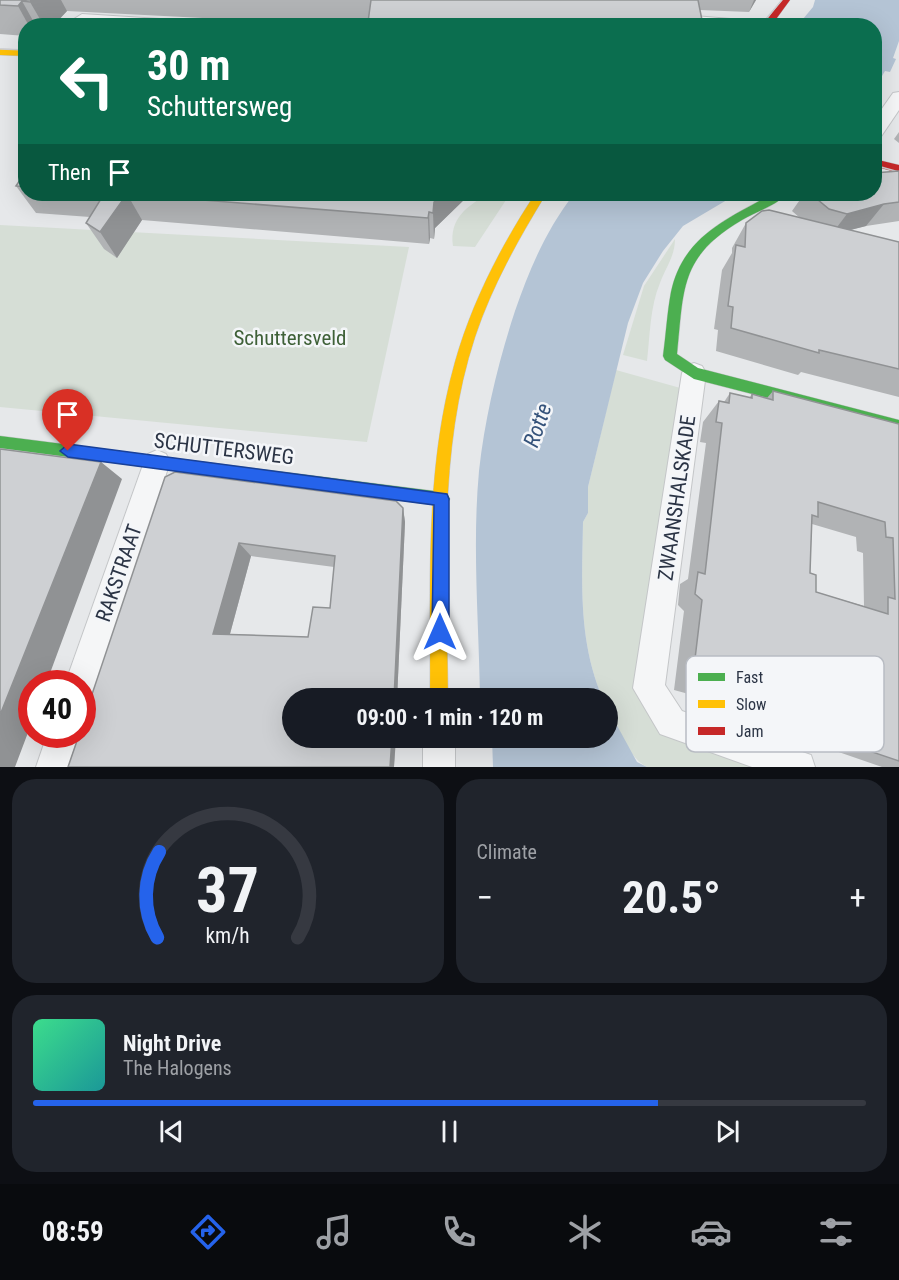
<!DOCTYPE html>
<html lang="en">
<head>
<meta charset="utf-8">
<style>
	body { margin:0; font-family:"Roboto Condensed",sans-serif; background:#20242c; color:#f1f3f6; height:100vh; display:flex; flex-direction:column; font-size:22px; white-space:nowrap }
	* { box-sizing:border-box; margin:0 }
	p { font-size:20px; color:#9ea1a6 }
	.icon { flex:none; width:33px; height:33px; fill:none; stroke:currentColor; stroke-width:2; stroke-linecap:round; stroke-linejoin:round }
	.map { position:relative; height:767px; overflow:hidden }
	.details { display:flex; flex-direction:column; gap:12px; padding:12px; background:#0d0f14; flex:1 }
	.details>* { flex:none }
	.guide { position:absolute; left:18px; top:18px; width:864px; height:183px; border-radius:24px; box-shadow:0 6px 24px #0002; background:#0b6e4f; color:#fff; overflow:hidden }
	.speed { position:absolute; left:18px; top:670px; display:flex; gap:12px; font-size:30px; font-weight:700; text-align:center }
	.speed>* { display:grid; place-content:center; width:78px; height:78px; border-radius:50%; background:#171b24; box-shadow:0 6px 24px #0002; line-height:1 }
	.speed .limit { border:9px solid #d22; background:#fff; color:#111 }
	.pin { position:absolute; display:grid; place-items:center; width:51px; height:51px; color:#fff; margin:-62px -26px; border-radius:50% 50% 50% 0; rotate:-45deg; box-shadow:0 0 6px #0007 }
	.pin .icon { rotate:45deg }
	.me { position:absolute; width:66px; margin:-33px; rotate:0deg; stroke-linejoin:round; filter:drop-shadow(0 0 4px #0008) }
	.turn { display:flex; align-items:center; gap:21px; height:126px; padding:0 30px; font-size:27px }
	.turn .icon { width:78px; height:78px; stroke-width:2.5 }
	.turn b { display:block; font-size:42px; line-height:51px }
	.then { display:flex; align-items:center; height:57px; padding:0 30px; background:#0003; gap:12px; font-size:22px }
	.big { font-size:45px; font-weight:700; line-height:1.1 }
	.details .card { flex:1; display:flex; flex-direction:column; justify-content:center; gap:9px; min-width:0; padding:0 21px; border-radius:24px; background:#20242c }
	.details .dial { align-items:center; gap:0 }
	.dial svg { height:156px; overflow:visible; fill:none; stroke:#363941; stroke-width:7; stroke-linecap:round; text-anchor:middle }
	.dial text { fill:#f1f3f6; stroke:none }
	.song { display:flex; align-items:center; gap:18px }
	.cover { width:72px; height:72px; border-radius:9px; background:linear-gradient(135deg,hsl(150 70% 55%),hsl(180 70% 35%)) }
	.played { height:6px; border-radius:3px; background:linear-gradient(90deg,#2563eb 75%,#363941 75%) }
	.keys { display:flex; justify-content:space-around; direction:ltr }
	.heat { display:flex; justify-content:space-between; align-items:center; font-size:33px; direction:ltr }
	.details .tiles { flex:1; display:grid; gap:12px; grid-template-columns:1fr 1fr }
	.card:last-child { grid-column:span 2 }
	.trip { position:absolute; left:282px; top:688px; width:336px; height:60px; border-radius:30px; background:#171b24; box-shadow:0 6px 24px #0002; font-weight:700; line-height:60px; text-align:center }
	.menu { display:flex; height:96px; justify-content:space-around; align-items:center; background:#090b0e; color:#9ea1a6 }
	.menu .icon { width:42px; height:42px }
	.menu .active { color:#2563eb }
	.menu b { font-size:27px; color:#f1f3f6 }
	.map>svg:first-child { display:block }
</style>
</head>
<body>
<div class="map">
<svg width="899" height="767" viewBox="0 0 899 767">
	<rect width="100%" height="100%" fill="#e6e8ea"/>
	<!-- green -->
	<g fill="#d6ded6">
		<path d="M487,194H510L475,247L453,246C449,218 467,207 487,194Z"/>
		<path d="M0,225L409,247L367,442L0,407Z"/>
		<path d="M675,239C675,256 666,267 660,283C650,306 650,336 647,361L623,355L644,286Z"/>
		<path d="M616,370L684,389L637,694L760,767H647C631,760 608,717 608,699H603C578,641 582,584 583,522L588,513V487Z"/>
	</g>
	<!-- water -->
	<g fill="#b4c4d5">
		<path d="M815,0H899V41L893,58L896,59L890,72L885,71L875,88L874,26L798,25L813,7Z"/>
		<path d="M574,194H737L683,226L663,251L643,283L628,323L588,487V513L583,522C582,584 578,641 603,699H480C479,624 472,546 479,471C485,417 498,363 515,311C530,268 546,230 574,194Z"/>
		<path d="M608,709L637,762L647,767H481V738H608Z"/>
	</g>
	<!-- pier -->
	<path fill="#e6e8ea" d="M481,738H492L493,767H481Z"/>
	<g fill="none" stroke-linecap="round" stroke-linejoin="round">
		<!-- street casing -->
		<g stroke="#c4c6c8" stroke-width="2">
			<g id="street">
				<path d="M82,14L191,21L198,26H111L77,22L74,19Z"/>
				<path d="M670,14L755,21L762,26H692L665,22L662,19L665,16Z"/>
				<path d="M899,92V110L880,138L874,140V120L893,93Z"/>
				<path d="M694,363L702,366L706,373L665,685L682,711L811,755L815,767H752L660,734L633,688L682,373L686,366Z"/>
				<path d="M157,450L166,454L170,462L97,684L92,695L82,699V684H65L144,462L148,454Z"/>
				<path d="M47,735H79L68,767H36Z"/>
				<rect x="423" y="738" width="32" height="29"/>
			</g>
		</g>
		<!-- fast casing -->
		<g stroke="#c4c6c8" stroke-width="1">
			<g id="fast">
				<path d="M772,194H786C776,206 755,212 742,220C679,257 684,289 677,354L698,368L899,420V432L694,379L665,360L663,356C666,335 667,313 671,292C683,236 727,219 772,194Z"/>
				<path d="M0,436L442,492L447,494L450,499L447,504L442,506L0,448Z"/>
			</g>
		</g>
		<!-- slow casing -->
		<g stroke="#c4c6c8" stroke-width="1">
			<g id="slow">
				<path d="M0,49L26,50V56L0,55Z"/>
				<path d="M535,194H546C518,240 492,286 475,337C437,452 447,579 448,699H430C431,588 424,471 455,362C472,302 501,246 535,194Z"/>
			</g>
		</g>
		<!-- jam casing -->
		<g stroke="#c4c6c8" stroke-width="1">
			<g id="jam">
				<path d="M782,0H790L771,26H762Z"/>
				<path d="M874,159L899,165V173L874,166Z"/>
			</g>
		</g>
		<!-- street -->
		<use href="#street" fill="#f5f6f7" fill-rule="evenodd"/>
		<!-- fast -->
		<use href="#fast" fill="#4caf50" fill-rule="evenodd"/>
		<!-- slow -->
		<use href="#slow" fill="#ffc107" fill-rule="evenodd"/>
		<!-- jam -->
		<use href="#jam" fill="#c62828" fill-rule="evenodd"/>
		<!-- tram -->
		<g stroke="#cecfd2" stroke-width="1.5">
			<path d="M760,26L782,0"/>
			<path d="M0,49L26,50"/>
			<path d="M874,165L899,172"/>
		</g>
	</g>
	<!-- wall -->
	<g fill="#b1b3b5" fill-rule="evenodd">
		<path d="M0,0H756L749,12L700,10L701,26H355L67,11L53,26H26V36L0,34Z"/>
		<path d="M899,132V143L894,139Z"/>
		<path d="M26,171V194H470L435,228L434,239L430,238L429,244L142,220L117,258L104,249L86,223L90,217L36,213L16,186Z"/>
		<path d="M899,171V221L866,226L850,230L899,242V397L801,372L798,375L716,351L718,330L714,329L722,270L732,253V248L746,223L800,218L792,211L804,194H874Z"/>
		<path d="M773,391L899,424V767H882L740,718L725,720L694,710L696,696L674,690L684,611L678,605L680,584L688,579L706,443L700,442L703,422L719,401L724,402L730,393L749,398L752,394L767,398ZM812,524L856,537L857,551L863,553L864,606L816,592L810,573Z"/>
		<path d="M165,477L403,508L405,522L394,767H68ZM251,556L334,567L330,608L308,637L230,634Z"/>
	</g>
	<!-- shaded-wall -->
	<g fill="#909294">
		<path d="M32,0H61L67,11L53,26H44L30,2Z"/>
		<path d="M754,0H756L749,12Z"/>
		<path d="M22,1L36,26H29L18,6Z"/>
		<path d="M127,194L142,220L117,258L100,232Z"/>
		<path d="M443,194H470L435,228L434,239L433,213L434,202Z"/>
		<path d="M884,204L866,226L831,235L847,214Z"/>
		<path d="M429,212L430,238L429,244L428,218Z"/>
		<path d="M101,462L122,479L46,684H32V722L15,767H0V715Z"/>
		<path d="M403,508L405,522L397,699H394Z"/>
		<path d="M239,543L251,556L228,641L213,634Z"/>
		<path d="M392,738H396L394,767H390Z"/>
	</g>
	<!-- building -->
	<g fill="#ced0d3" stroke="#909294" stroke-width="1.5" fill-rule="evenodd">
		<path d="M0,0H32L30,2L22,1L18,6L0,5Z"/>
		<path d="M371,0H698L702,20L701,26H378L368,22Z"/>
		<path d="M26,171V187L16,186Z"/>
		<path d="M899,171V202L884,204L847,214L829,209L811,194H874V173Z"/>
		<path d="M104,194H443L434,202L433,213L429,212L428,218L127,194L100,232L86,223Z"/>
		<path d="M769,210L899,242V369L819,350V353L731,328L733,307L728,306L736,245L745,247L746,223L762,211Z"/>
		<path d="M773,391L899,424V761L748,710V717L714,706L716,692L692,684L702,600L695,594L698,572L705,574L722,423L716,422L719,401L729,403L730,393L752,398V394L773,400ZM818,502L885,522L886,537L893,538L895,599L888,597V614L816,592V575L810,573L811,543L812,515L818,517Z"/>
		<path d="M0,449L101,462L0,715Z"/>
		<path d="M175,472L396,501L403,508L394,699H292V738H392L390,767H68L79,735H82V724L165,477ZM239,543L335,556L330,608L313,607L308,637L213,634Z"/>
	</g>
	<!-- route -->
	<path fill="#2563eb" stroke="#184099" stroke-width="1.5" d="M68,444L447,494L449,499V632L446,638L440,641L434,638L432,632L434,505L68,457L60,451Z"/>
	<g text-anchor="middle" stroke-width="5" stroke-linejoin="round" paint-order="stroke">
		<!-- park labels -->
		<g font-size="21" fill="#3f6138" stroke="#f4f6f9">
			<text x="290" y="345">Schuttersveld</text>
		</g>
		<!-- street labels -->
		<g font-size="21" fill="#2b3445" stroke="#f4f6f9">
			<text transform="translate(224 449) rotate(7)" y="7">SCHUTTERSWEG</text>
			<text transform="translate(677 498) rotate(-82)" y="7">ZWAANSHALSKADE</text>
			<text transform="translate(119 573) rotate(-71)" y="7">RAKSTRAAT</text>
		</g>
		<!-- water labels -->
		<g font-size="22" font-style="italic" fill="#34527a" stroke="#f4f6f9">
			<text transform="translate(537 425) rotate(-71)" y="8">Rotte</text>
		</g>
	</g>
	<!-- legend -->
	<rect x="686" y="656" width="198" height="96" rx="9" fill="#f4f6f9" stroke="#b8bcc3" stroke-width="1.5"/>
	<rect x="698" y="673" width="27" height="8" fill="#4caf50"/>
	<rect x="698" y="700" width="27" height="8" fill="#ffc107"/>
	<rect x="698" y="727" width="27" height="8" fill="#c62828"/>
	<g font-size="16" fill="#2b3445">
		<text x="736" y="683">Fast</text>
		<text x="736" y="710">Slow</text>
		<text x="736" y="737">Jam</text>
	</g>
</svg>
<div class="speed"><div class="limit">40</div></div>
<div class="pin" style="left:68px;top:451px;background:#d93025"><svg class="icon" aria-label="arrive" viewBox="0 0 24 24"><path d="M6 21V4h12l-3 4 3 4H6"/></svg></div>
<svg class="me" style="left:440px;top:632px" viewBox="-20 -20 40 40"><path d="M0-17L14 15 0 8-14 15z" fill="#2563eb" stroke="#fff" stroke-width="4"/></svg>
<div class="trip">09:00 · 1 min · 120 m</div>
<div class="guide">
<div class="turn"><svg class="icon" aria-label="left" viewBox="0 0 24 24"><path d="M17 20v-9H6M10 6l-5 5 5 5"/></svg><div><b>30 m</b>Schuttersweg</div></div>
<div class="then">Then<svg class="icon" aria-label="arrive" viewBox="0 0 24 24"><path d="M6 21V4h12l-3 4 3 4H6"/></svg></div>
</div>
</div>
<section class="details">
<div class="tiles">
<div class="card dial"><svg viewBox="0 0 100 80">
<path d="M14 69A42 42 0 1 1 86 69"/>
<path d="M14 69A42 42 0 0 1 15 25" stroke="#2563eb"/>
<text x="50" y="56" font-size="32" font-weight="700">37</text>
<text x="50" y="72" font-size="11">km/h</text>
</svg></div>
<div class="card"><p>Climate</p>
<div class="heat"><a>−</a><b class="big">20.5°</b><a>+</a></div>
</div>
<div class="card">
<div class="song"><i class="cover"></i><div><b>Night Drive</b><p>The Halogens</p></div></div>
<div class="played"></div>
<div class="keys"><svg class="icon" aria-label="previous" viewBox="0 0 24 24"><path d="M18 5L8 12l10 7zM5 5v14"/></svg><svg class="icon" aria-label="pause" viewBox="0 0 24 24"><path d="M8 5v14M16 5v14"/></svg><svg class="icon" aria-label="next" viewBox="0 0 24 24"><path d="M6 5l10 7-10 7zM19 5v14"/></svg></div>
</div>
</div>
</section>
<nav class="menu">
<b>08:59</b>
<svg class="icon active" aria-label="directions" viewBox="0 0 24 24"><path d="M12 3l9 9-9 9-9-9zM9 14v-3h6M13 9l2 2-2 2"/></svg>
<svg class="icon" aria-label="music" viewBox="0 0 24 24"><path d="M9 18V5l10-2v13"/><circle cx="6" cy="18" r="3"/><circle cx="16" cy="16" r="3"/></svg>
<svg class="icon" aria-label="phone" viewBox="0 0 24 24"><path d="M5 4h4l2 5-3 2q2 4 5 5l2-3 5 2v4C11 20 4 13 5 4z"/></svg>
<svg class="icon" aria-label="climate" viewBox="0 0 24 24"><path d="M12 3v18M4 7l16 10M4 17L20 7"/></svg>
<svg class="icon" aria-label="car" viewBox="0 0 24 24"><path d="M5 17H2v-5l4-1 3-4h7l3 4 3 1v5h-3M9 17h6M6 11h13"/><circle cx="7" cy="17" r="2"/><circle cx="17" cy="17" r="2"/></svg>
<svg class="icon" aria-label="filters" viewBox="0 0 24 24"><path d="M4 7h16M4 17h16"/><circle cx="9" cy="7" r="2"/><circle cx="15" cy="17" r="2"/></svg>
</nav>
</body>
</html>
